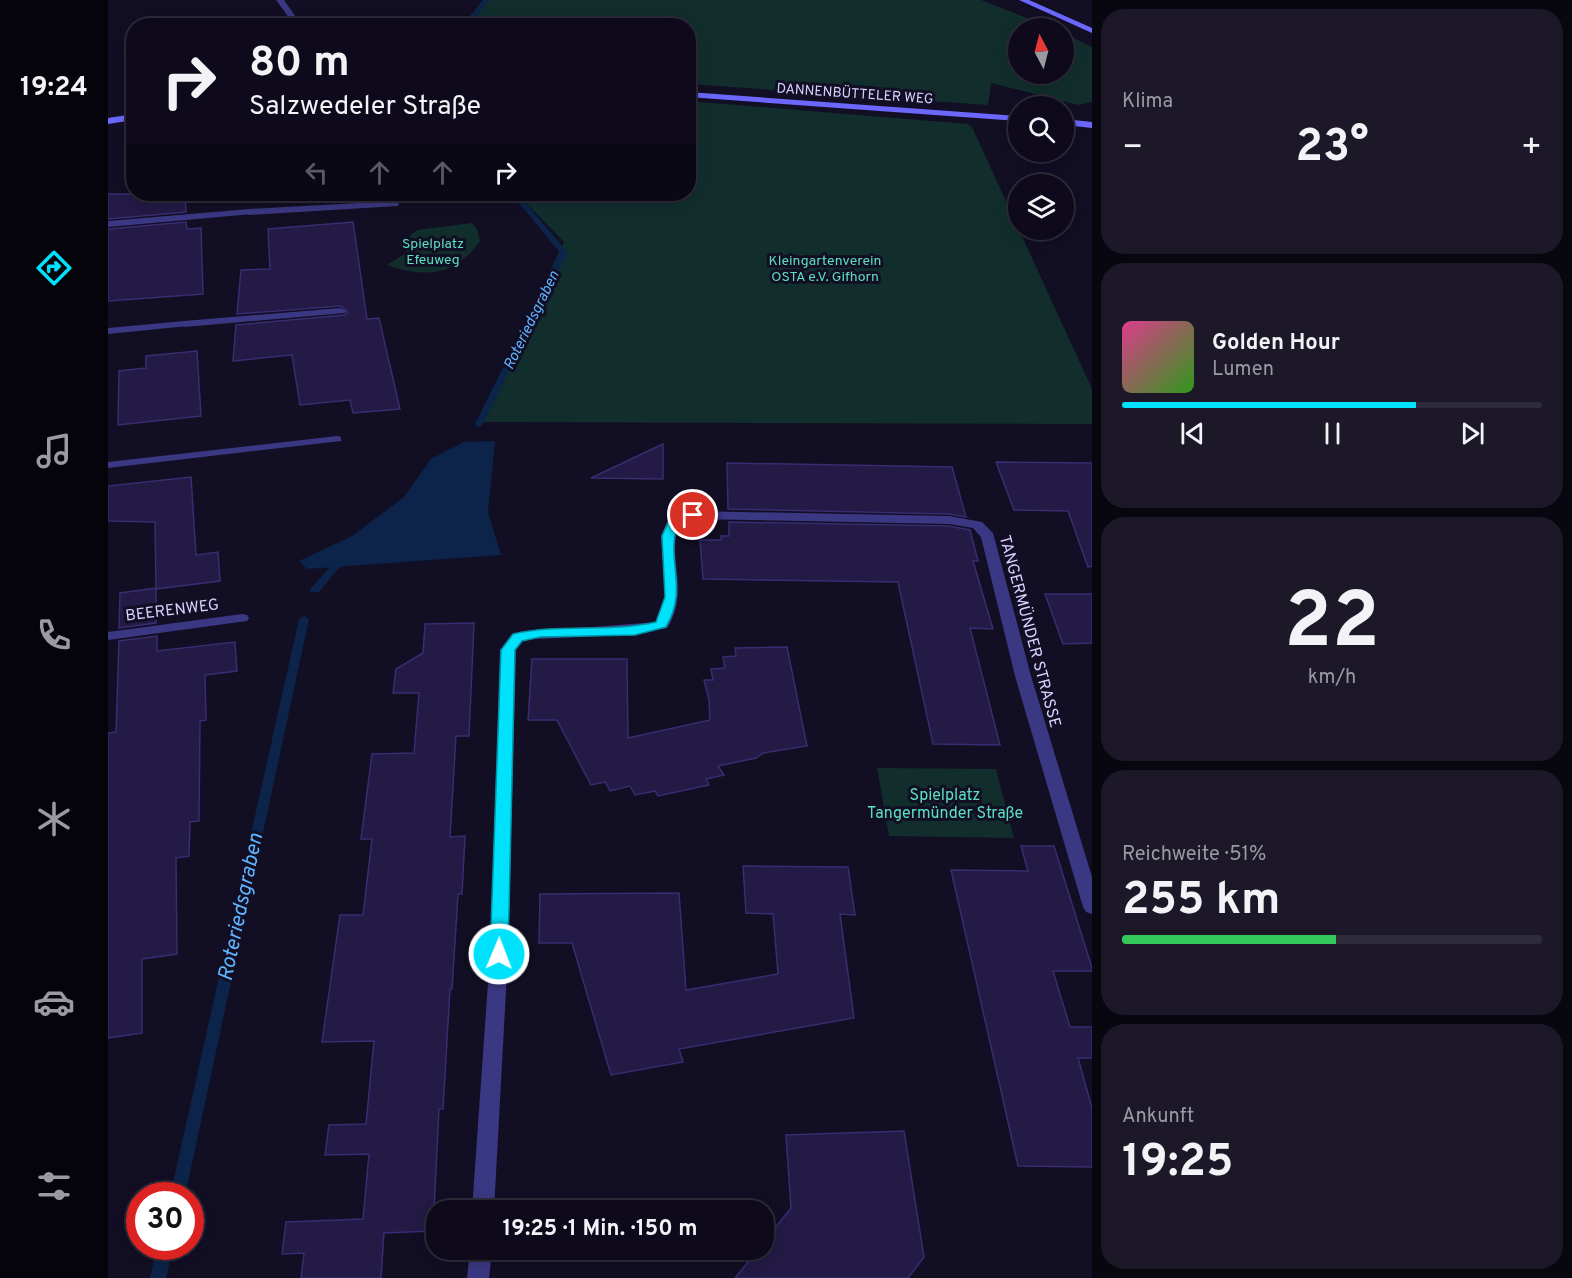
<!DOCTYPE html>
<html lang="de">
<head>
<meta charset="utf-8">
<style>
	body { margin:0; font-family:Overpass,sans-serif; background:#1c1828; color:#f1f3f6; height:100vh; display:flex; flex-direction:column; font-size:22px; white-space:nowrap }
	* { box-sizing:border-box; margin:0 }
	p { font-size:20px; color:#9b9aa3 }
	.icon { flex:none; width:33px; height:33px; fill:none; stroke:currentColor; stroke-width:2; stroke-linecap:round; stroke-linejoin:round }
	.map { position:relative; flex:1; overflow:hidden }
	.panel { display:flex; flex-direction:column; gap:9px; padding:9px; background:#08060f; width:480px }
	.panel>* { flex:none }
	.top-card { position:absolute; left:18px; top:18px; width:570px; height:183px; border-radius:24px; box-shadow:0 3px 15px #0003,0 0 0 2px #2e2b3a; background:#0e0a1b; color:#f1f3f6; overflow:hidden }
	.needle { width:39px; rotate:353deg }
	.controls { position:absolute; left:900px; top:18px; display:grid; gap:12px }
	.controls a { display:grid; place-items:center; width:66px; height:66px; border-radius:50%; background:#0e0a1b; box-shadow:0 3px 15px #0003,0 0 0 2px #2e2b3a; font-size:30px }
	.speed { position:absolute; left:18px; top:1182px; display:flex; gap:12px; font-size:30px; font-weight:700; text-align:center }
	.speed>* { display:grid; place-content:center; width:78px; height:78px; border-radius:50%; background:#0e0a1b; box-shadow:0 3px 15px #0003,0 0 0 2px #2e2b3a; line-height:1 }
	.speed .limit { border:9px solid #d22; background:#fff; color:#111 }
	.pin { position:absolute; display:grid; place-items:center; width:51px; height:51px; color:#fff; margin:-26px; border:3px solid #fff; border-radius:50%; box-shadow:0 2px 6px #0007 }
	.me { position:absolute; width:66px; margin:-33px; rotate:1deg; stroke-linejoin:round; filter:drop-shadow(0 0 4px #0008) }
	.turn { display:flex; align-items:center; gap:21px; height:126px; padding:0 24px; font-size:27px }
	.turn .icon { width:78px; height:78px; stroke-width:2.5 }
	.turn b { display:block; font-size:42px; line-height:51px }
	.lanes { display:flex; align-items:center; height:57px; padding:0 24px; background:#0003; justify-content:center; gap:30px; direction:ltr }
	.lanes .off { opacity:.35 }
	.big { font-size:45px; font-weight:700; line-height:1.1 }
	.panel .tile { flex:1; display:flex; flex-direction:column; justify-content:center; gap:9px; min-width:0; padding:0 21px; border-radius:24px; background:#1c1828 }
	.panel .dial { align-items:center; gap:0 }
	.dial b { font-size:78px; line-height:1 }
	.song { display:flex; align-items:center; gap:18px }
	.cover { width:72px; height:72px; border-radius:9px; background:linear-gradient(135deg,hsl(330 70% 55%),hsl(110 70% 35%)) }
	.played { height:6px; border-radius:3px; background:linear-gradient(90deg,#00e2fc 70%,#2e2b3a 70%) }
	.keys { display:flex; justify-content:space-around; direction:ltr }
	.heat { display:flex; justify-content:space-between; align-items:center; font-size:33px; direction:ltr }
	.charge { height:9px; border-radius:4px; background:linear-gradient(90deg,#34c759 51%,#2e2b3a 0) }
	.trip { position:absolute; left:318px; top:1200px; width:348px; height:60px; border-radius:24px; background:#0e0a1b; box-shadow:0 3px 15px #0003,0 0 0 2px #2e2b3a; font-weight:700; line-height:60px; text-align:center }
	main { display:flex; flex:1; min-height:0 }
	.dock { display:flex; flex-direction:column; width:108px; justify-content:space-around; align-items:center; background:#06040b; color:#9b9aa3 }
	.dock .icon { width:42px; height:42px }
	.dock .on { color:#00e2fc }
	.dock b { font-size:27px; color:#f1f3f6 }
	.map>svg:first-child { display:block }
</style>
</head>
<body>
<main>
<nav class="dock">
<b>19:24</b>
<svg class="icon on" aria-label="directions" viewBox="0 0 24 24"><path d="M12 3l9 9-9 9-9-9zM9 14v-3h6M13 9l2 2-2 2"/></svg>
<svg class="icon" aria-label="music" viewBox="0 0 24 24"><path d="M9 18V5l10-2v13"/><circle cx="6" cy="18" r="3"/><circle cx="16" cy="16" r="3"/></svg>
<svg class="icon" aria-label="phone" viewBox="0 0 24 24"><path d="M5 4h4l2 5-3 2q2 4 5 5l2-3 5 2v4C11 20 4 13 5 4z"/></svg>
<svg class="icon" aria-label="climate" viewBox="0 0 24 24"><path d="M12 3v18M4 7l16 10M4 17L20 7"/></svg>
<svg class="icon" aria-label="car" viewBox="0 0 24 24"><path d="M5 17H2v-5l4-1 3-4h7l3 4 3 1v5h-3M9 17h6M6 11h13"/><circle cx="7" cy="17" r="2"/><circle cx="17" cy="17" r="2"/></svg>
<svg class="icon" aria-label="filters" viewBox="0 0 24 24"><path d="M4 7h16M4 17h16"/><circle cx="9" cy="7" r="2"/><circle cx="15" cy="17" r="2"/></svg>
</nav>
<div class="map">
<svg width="984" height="1278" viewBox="0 0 984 1278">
	<rect width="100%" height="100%" fill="#120e24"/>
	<!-- green -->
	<g fill="#112e2d">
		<path d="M375,0H873L944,28H910V74H956V33L984,47V102L970,105L883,83L880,105L581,84L580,26L355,25Z"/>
		<path d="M581,101L860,124L864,127L984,389V424L370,422L456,242L409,194H580Z"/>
		<path d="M364,223L369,229L372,241C347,277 317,278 279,265L298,253L302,236L309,230Z"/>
		<path d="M769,768L888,769L906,838L781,836Z"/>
	</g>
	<!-- water -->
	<path fill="#0c2449" d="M387,441L380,512L393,555L199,569L191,561L244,536L296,497L323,459L356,442Z"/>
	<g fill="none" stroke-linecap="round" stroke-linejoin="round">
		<!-- stream -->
		<g fill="#0c2449" fill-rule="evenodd">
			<path d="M375,0H381L361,26H356Z"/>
			<path d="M404,194H410L460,253L375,424L371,427L367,424L452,253Z"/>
			<path d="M240,558L243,559L245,561L230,569L211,592H203L202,590L203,588L224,565Z"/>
			<path d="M196,616L201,619L77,1196H62L191,619Z"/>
			<path d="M49,1246H65L58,1278H42Z"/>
		</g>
	</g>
	<!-- building -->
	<g fill="#231a45" stroke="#392c71" stroke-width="1.5">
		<path d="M0,194H77L78,212L0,219Z"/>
		<path d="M78,222L79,229L93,228L95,294L0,301V229Z"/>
		<path d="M245,222L259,319L271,318L292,409L245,413L242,400L192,405L184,355L125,361L128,325L237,315L240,312L233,306L129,314L133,270L162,269L160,229Z"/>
		<path d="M89,351L93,416L10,425L11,371L38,368V356Z"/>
		<path d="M555,444V479L483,478Z"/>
		<path d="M888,462L984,463V566L980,567L960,511L906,510Z"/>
		<path d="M619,463L844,467L858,517L841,514L620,509Z"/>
		<path d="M83,477L88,555L110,552L112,581L48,589V623L11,628L12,593L48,588L47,522L0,521V486Z"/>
		<path d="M621,522L841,526L862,530L870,561H865L885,629L862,628L892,745L825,744L790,582L595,579L592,540H613V536H621Z"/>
		<path d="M937,594H984V643L955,644Z"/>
		<path d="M366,623L361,736H348L342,837L357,836L354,894H350L344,989H342L335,1109H331L325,1231L276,1233L273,1278H193L196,1253L174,1254L178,1222L255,1219L261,1154L217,1155L221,1125L258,1124L266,1041L214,1042L232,915H255L264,839H253L264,754L306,753L311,693H285L288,669L315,653L317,624Z"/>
		<path d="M49,636V651L127,642L129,671L97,675L98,720L92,721L91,821L82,822L81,856L68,858L69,954L34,959V1033L0,1038V733L8,732L11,641Z"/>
		<path d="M679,647L699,746L655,753L648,758L610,766L616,775L598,779L601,785L550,796L547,791L527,795L522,786L502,791L497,782L483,785L449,720H420L424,659H519L520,738L602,720L601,700L596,680H605L603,669L617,668L615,657L628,656L627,648Z"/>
		<path d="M913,846H946L984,968V971H945L962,1027H984V1058H970L984,1108V1167L910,1166L843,870L920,871Z"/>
		<path d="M635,866L740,867L747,915L732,914L746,1018L571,1049L575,1062L503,1075L464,943H431L432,894L571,893L578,990L670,974L665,914L638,913Z"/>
		<path d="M796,1131L816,1257L800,1278H627L650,1250H656V1242L683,1208L678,1135Z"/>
	</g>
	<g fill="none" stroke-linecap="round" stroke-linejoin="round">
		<!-- lane -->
		<g fill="#3b3883" fill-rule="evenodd">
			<path d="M287,201L291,204L290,206L141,215L137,212L141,209Z"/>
			<path d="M233,308L238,311L237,313L76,327L71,324L76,321Z"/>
			<path d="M229,436L233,437V441L0,468V462Z"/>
		</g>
		<!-- street -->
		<g fill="#3b3883" fill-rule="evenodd">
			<path d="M168,0H176L194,26H187Z"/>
			<path d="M141,209L146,212L144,214L0,227V221Z"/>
			<path d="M76,321L82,324L80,326L0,334V328Z"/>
			<path d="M585,511L841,516L874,522L885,533L923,676L984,877V914L978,912L975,907L907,676L873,537L865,528L841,524L587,519L571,525C558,559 583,590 559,628L518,635L427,639L414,641L408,650L400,954L386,1210H364L382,954L392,650L404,634L409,633L548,622L557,597L553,536L560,520Z"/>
			<path d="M134,614L139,615L141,618L139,621L0,640V632Z"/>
			<path d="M362,1250H384L381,1278H359Z"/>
		</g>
		<!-- secondary -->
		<g fill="#6c68ff" fill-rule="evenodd">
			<path d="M911,0H921L984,28V33Z"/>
			<path d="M580,92L910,116V121L580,97Z"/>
			<path d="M26,114V120L0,124V118Z"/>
			<path d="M956,119L984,122V128L956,125Z"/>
		</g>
	</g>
	<!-- route -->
	<path fill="#00e2fc" stroke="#0093a4" stroke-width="1.5" d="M585,512L592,515L590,518L570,525C557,558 581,589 558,627L527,635L432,637L414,641L407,650L400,954L397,959H385L382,954L393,650L405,634C452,623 501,633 548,622L557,597L554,536L561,520Z"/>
	<g text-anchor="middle" stroke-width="6" stroke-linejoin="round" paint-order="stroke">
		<!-- far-street labels -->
		<g font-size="14" fill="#d6d1ff" stroke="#120e24">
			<text transform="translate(747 93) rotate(4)" y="5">DANNENBÜTTELER WEG</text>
		</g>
		<!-- far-park labels -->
		<g font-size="14" fill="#5be0bf" stroke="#120e24">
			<text x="325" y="248">Spielplatz<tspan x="325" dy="16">Efeuweg</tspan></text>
			<text x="717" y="265">Kleingartenverein<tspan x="717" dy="16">OSTA e.V. Gifhorn</tspan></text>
		</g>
		<!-- far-water labels -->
		<g font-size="15" font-style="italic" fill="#5fb4ff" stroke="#120e24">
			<text transform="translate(423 320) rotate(-64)" y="5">Roteriedsgraben</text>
		</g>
		<!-- street labels -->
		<g font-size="16" fill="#d6d1ff" stroke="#120e24">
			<text transform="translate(64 609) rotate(-7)" y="6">BEERENWEG</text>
			<text transform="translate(923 631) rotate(75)" y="6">TANGERMÜNDER STRASSE</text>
		</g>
		<!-- park labels -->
		<g font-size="16" fill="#5be0bf" stroke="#120e24">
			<text x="837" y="800">Spielplatz<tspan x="837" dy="18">Tangermünder Straße</tspan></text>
		</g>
		<!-- near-water labels -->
		<g font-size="21" font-style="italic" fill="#5fb4ff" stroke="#120e24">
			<text transform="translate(132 907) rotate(-78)" y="7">Roteriedsgraben</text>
		</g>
	</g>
</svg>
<div class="controls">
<a><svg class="needle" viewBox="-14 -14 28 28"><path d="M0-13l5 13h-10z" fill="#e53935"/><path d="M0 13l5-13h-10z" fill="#9b9aa3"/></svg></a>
<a><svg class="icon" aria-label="search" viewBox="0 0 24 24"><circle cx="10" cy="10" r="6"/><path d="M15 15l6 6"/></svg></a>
<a><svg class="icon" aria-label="layers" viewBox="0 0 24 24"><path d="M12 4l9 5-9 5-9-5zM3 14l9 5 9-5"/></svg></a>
</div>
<div class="speed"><div class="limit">30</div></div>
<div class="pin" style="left:585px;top:515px;background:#d93025"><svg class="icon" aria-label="arrive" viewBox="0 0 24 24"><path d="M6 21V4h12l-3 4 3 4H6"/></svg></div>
<svg class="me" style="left:391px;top:954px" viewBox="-20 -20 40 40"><circle r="17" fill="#00e2fc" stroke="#fff" stroke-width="3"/><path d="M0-11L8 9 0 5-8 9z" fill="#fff"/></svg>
<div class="trip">19:25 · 1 Min. · 150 m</div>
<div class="top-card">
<div class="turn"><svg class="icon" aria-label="right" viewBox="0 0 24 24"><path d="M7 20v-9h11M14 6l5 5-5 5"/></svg><div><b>80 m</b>Salzwedeler Straße</div></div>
<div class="lanes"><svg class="icon off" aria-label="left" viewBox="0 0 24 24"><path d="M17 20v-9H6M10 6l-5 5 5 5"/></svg><svg class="icon off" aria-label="ahead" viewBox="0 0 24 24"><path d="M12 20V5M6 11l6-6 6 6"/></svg><svg class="icon off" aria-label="ahead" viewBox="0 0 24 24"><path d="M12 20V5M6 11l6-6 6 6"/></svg><svg class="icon" aria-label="right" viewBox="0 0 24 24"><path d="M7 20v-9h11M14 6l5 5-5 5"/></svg></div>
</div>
</div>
<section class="panel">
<div class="tile"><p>Klima</p>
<div class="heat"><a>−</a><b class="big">23°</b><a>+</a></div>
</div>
<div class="tile">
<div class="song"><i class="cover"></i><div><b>Golden Hour</b><p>Lumen</p></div></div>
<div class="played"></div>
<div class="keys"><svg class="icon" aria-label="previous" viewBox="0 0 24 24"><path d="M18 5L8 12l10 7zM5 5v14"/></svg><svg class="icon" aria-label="pause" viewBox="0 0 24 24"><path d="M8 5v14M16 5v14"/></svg><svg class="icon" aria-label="next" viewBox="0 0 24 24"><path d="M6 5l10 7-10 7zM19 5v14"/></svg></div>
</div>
<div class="tile dial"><b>22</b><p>km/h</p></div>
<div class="tile"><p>Reichweite · 51%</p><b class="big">255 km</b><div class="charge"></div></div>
<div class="tile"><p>Ankunft</p><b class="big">19:25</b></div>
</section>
</main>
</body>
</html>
